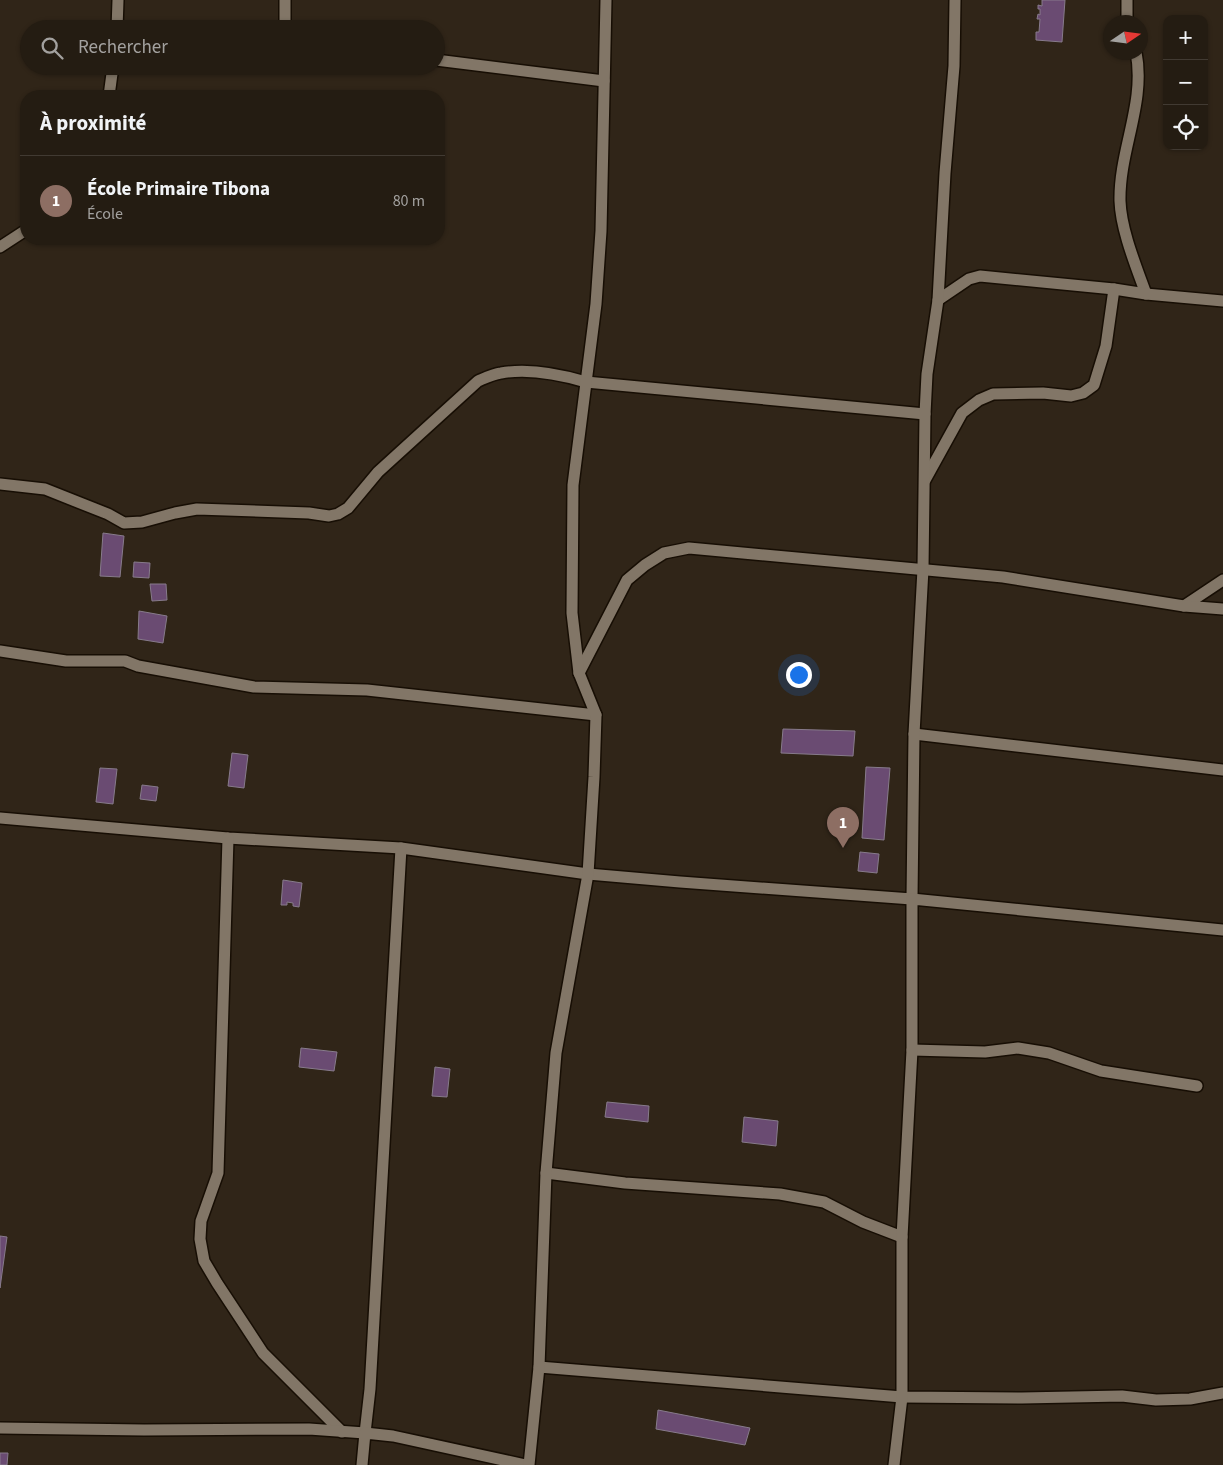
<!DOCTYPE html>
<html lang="fr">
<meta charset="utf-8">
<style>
:root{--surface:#241c12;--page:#2c251b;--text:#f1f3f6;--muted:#a3a19f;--line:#413a32;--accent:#f59b9b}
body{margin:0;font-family:"Source Sans 3",sans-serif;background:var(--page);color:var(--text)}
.controls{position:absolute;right:15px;top:15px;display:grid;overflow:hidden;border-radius:10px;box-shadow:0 1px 4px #0004}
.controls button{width:45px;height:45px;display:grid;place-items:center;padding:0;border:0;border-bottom:1px solid var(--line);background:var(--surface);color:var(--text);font:25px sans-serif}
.compass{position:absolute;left:1103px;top:15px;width:45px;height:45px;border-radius:50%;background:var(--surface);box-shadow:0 1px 4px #0004;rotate:77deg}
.you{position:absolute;left:798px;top:674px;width:18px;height:18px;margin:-12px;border:4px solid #fff;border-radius:50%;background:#1a73e8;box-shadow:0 0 0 8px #1a73e833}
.badge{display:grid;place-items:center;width:32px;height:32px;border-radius:50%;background:var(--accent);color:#fff;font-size:16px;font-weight:700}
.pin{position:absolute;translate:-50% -41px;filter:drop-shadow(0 1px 2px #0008)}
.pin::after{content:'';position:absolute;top:26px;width:18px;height:15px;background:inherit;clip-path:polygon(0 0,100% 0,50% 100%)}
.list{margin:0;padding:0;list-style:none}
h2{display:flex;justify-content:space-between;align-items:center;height:65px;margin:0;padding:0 20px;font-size:21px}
h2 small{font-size:16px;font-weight:400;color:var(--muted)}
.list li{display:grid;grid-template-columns:32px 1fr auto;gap:15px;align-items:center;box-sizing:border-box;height:90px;padding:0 20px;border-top:1px solid var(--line)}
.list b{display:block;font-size:19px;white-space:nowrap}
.list p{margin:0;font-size:16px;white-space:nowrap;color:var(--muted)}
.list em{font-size:16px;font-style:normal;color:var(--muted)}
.icon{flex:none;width:28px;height:28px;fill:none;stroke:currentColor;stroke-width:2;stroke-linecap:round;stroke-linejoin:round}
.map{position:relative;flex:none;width:1223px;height:1465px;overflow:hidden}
.search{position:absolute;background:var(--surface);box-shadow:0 1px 4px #0004;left:20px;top:20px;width:425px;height:55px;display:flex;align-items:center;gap:12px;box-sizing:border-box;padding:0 18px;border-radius:28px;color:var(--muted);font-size:19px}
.panel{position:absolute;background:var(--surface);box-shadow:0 1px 4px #0004;left:20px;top:90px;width:425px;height:155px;border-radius:20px}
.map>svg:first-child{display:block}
.building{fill:#6a4b72;stroke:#877b8b}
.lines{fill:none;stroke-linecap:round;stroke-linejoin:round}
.minor-casing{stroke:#170e04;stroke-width:14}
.minor{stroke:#827667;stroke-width:11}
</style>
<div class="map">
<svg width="1223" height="1465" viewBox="0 0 1223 1465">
<rect width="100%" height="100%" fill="#302518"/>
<g class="building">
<polygon points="1042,0 1065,0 1062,42 1036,40 1036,32 1039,32 1040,19 1037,19 1038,14 1040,15 1040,9 1038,9 1038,5 1042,6"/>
<polygon points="103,533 124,536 120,577 100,576"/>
<polygon points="134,562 150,563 149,578 133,577"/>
<polygon points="150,584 166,584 167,600 152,601"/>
<polygon points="139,611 167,616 163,643 138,639"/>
<polygon points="783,729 855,731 853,756 781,753"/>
<polygon points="232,753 248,755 244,788 228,786"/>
<polygon points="866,767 890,768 884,840 862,838"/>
<polygon points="100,768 117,769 113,804 96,802"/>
<polygon points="142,785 158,787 156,801 140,799"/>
<polygon points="860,852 879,854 877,873 858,871"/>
<polygon points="283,880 302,883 299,907 293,906 293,903 287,902 287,905 281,905"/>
<polygon points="301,1048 337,1052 334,1071 299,1067"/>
<polygon points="435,1067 450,1069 447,1097 432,1096"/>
<polygon points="607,1102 649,1106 648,1122 605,1117"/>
<polygon points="744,1117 778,1121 776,1146 742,1142"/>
<polygon points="0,1236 7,1237 0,1288"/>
<polygon points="658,1410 750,1428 745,1445 656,1429"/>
<polygon points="0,1453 8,1453 7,1465 0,1465"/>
</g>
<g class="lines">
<defs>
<g id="minor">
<polyline points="1127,0 1127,22"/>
<polyline points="117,29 118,0"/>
<polyline points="285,29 285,0"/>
<path d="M1136,52C1146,103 1119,150 1120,201C1121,230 1136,266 1146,294"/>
<polyline points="436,60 604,81"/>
<polyline points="109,96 113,66"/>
<polyline points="0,247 26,230"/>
<polyline points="938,300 969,279 980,276 1114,289 1146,294 1223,301"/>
<polyline points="925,480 962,413 979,400 993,394 1043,393 1071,396 1083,393 1094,385 1106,346 1114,289"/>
<path d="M0,484L45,489L108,514L124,523L142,522L175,513L197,509L309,513L329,516L338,514L348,508L378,472L478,381C485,378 493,374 501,373C529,368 559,374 586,382L925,414"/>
<polyline points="1184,606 1223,580"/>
<polyline points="0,651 66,661 125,661 138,666 254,687 367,690 596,715"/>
<polyline points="579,673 627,580 645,565 664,553 689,548 1003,577 1184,606 1223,609"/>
<polyline points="914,734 1223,770"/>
<polyline points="0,818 228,838 401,848 588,874 680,882 912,899 914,734 923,569 925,414 927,374 938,300 945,173 954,66 955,0"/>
<polyline points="228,838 218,1173 201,1221 200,1239 204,1261 217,1283 263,1353 342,1432"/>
<polyline points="912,1050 985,1052 1018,1048 1049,1053 1101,1071 1197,1086"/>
<polyline points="546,1173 625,1183 780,1194 824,1202 863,1222 902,1237"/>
<polyline points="539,1367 902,1397 1022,1398 1122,1396 1156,1400 1190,1399 1223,1393"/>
<polyline points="0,1428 144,1430 309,1429 365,1433 370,1389 401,848"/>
<polyline points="362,1465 365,1433 393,1436 526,1465"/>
<polyline points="529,1465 539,1367 546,1173 556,1053 588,874 594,777 596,715 579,673 572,613 573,485 596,304 601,231 606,0"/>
<polyline points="894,1465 902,1397 902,1237 912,1050 912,899 1223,930"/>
</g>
</defs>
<use href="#minor" class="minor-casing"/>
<use href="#minor" class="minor"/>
</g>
</svg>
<div class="controls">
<button>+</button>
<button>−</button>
<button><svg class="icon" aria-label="locate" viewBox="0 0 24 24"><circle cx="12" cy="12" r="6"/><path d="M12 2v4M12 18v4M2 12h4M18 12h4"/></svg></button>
</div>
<svg class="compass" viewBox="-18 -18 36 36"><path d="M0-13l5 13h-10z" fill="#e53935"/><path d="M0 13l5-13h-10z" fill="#a3a19f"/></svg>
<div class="you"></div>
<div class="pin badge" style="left:843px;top:848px;background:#8d6e63">1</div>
<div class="search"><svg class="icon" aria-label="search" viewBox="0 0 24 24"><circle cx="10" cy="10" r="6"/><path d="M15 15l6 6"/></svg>Rechercher</div>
<section class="panel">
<h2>À proximité<small></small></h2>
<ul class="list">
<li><span class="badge" style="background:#8d6e63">1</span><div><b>École Primaire Tibona</b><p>École</p></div><em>80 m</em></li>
</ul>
</section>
</div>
